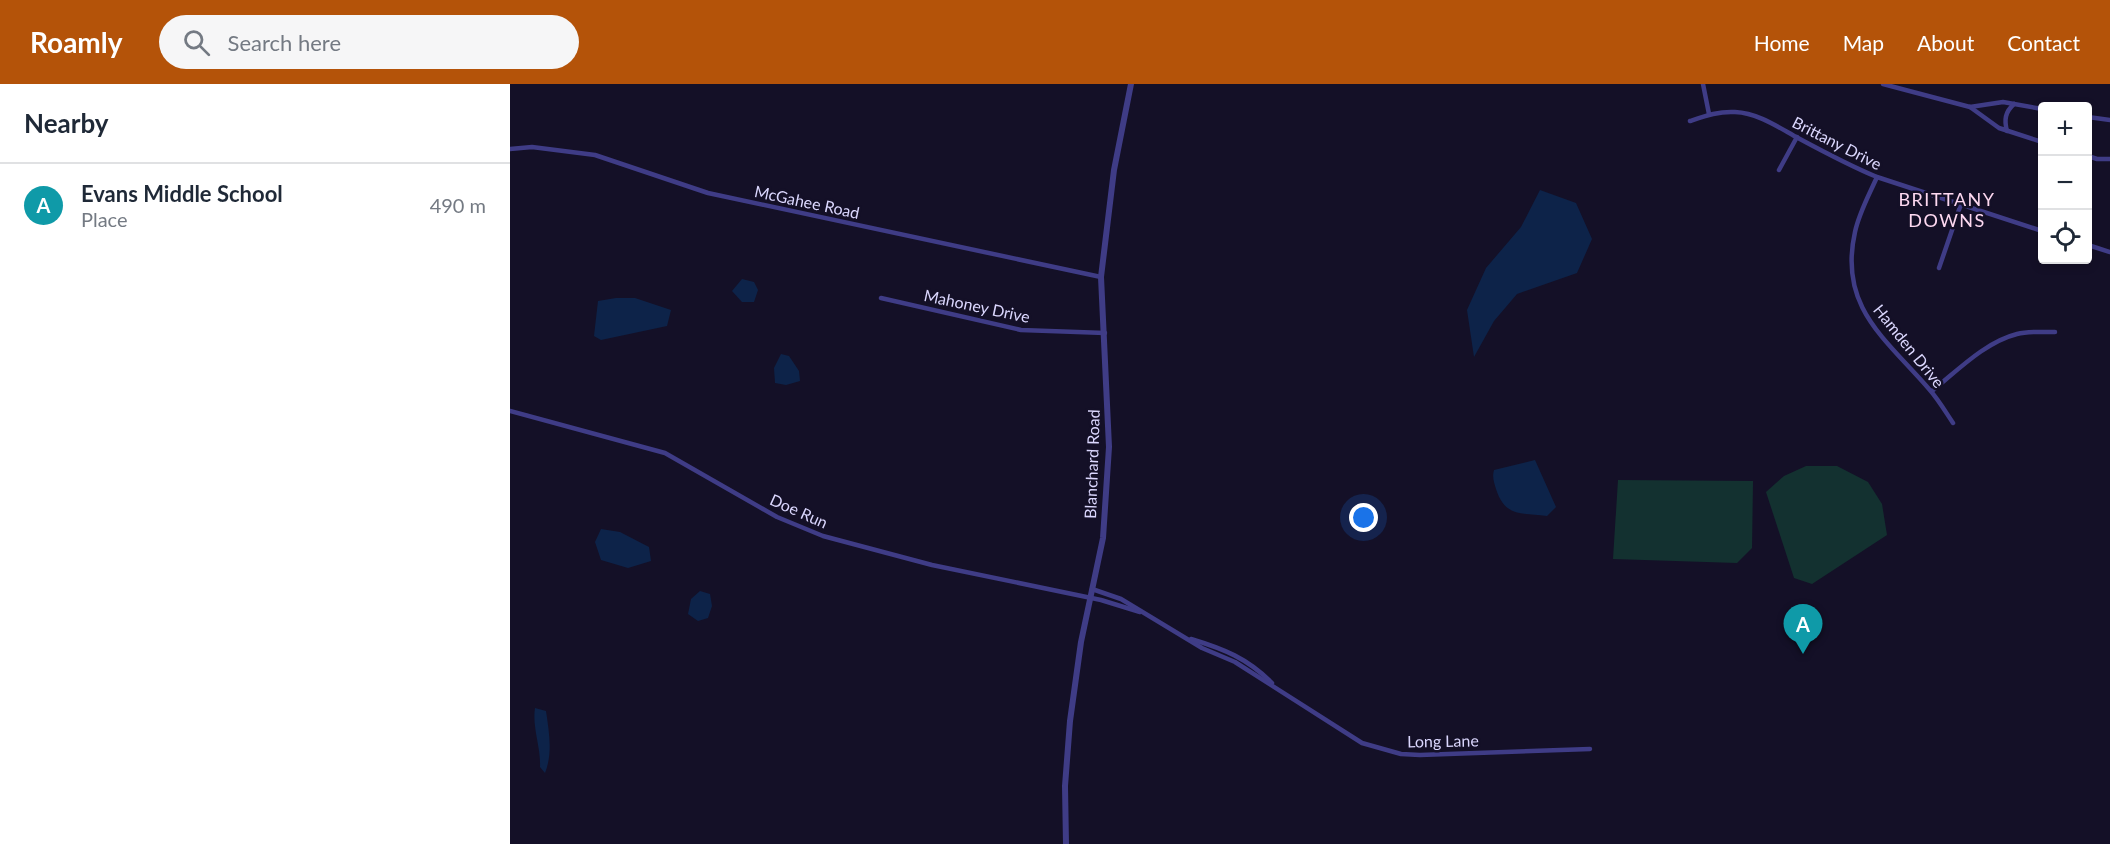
<!DOCTYPE html>
<meta charset="utf-8">
<style>
:root{--surface:#fff;--page:#f6f6f7;--text:#1f2937;--muted:#747a83;--line:#e0e1e3;--accent:#b45309}
body{margin:0;font-family:Lato,sans-serif;background:var(--page);color:var(--text)}
.controls{position:absolute;right:18px;top:18px;display:grid;overflow:hidden;border-radius:6px;box-shadow:0 3px 9px #0003}
.controls button{width:54px;height:54px;display:grid;place-items:center;padding:0;border:0;border-bottom:2px solid var(--line);background:var(--surface);color:var(--text);font:30px sans-serif}
.you{position:absolute;left:854px;top:434px;width:21px;height:21px;margin:-15px;border:4px solid #fff;border-radius:50%;background:#1a73e8;box-shadow:0 0 0 9px #1a73e833}
.badge{display:grid;place-items:center;width:39px;height:39px;border-radius:50%;background:var(--accent);color:#fff;font-size:20px;font-weight:700}
.pin{position:absolute;translate:-50% -50px;filter:drop-shadow(0 2px 3px #0008)}
.pin::after{content:'';position:absolute;top:32px;width:21px;height:18px;background:inherit;clip-path:polygon(0 0,100% 0,50% 100%)}
.list{margin:0;padding:0;list-style:none}
h2{display:flex;justify-content:space-between;align-items:center;height:78px;margin:0;padding:0 24px;font-size:26px}
h2 small{font-size:20px;font-weight:400;color:var(--muted)}
.list li{display:grid;grid-template-columns:39px 1fr auto;gap:18px;align-items:center;box-sizing:border-box;height:84px;padding:0 24px;border-top:2px solid var(--line)}
.list b{display:block;font-size:22px;white-space:nowrap}
.list p{margin:0;font-size:20px;white-space:nowrap;color:var(--muted)}
.list em{font-size:20px;font-style:normal;color:var(--muted)}
.icon{flex:none;width:33px;height:33px;fill:none;stroke:currentColor;stroke-width:2;stroke-linecap:round;stroke-linejoin:round}
.map{position:relative;flex:none;width:1600px;height:760px;overflow:hidden}
header{display:flex;align-items:center;gap:36px;box-sizing:border-box;height:84px;padding:0 30px;background:var(--accent);color:#fff}
header strong{font-size:28px}
nav{display:flex;gap:33px;margin-inline-start:auto;font-size:21px}
.search{width:420px;height:54px;background:var(--page);display:flex;align-items:center;gap:15px;box-sizing:border-box;padding:0 21px;border-radius:33px;color:var(--muted);font-size:22px}
main{display:flex}
aside{flex:1;background:var(--surface)}
.map>svg:first-child{display:block}
.green{fill:#133130}
.water{fill:#0d2349}
.lines{fill:none;stroke-linecap:round;stroke-linejoin:round}
.minor{stroke:#3f3c86;stroke-width:4.5}
.tertiary{stroke:#3f3c86;stroke-width:6}
.labels{text-anchor:middle;stroke-width:5;stroke-linejoin:round;paint-order:stroke}
.street-label{font-size:16px;fill:#dbd7fe;stroke:#141027}
.neighbourhood-label{font-size:18px;letter-spacing:1.5px;fill:#fed9f1;stroke:#141027}
</style>
<header>
<strong>Roamly</strong>
<div class="search"><svg class="icon" aria-label="search" viewBox="0 0 24 24"><circle cx="10" cy="10" r="6"/><path d="M15 15l6 6"/></svg>Search here</div>
<nav><a>Home</a><a>Map</a><a>About</a><a>Contact</a></nav>
</header>
<main>
<aside>
<h2>Nearby<small></small></h2>
<ul class="list">
<li><span class="badge" style="background:#0f9aa8">A</span><div><b>Evans Middle School</b><p>Place</p></div><em>490 m</em></li>
</ul>
</aside>
<div class="map">
<svg width="1600" height="760" viewBox="0 0 1600 760">
<rect width="100%" height="100%" fill="#141027"/>
<g class="green">
<polygon points="1296,382 1327,382 1358,398 1372,420 1377,451 1302,500 1284,494 1256,408 1274,392"/>
<polygon points="1108,396 1243,397 1242,464 1227,479 1103,475"/>
</g>
<g class="water">
<polygon points="1030,106 1066,119 1082,155 1067,189 1007,210 984,237 964,273 957,226 976,184 1011,143"/>
<polygon points="232,195 244,198 248,206 244,218 232,218 222,207"/>
<polygon points="106,214 125,214 161,226 157,242 91,256 84,252 88,217"/>
<polygon points="271,270 279,272 289,287 290,297 276,301 265,299 264,284"/>
<path d="M1025,376L1046,423L1037,432C1011,429 995,433 986,405C984,398 982,393 984,386Z"/>
<polygon points="91,445 110,448 139,463 141,477 118,484 91,476 85,458"/>
<polygon points="190,507 200,510 202,522 198,534 188,537 178,530 181,515"/>
<path d="M25,624L36,627C39,648 43,669 35,689L30,683C31,663 22,644 25,624Z"/>
</g>
<g class="lines">
<g class="minor">
<polyline points="1193,0 1199,30"/>
<polyline points="1373,0 1460,23 1493,18 1532,25"/>
<polyline points="1460,23 1489,44 1532,58"/>
<polyline points="1578,33 1600,36"/>
<path d="M1180,37C1195,32 1209,27 1225,28C1248,29 1268,43 1288,54C1314,68 1340,82 1367,93L1532,147"/>
<path d="M1497,47C1494,36 1495,28 1504,20"/>
<polyline points="0,65 22,63 85,71 198,109 591,193"/>
<polyline points="1578,72 1587,75 1600,75"/>
<polyline points="1269,86 1287,53"/>
<path d="M1367,93C1359,111 1349,129 1345,148C1328,223 1376,255 1419,305C1428,315 1435,327 1443,339"/>
<polyline points="1578,161 1600,168"/>
<polyline points="1429,184 1451,120"/>
<polyline points="371,214 511,246 595,249"/>
<path d="M1422,307C1447,287 1475,258 1507,250C1519,247 1532,248 1545,248"/>
<polyline points="0,327 155,369 267,433 313,452 422,481 591,516 630,528"/>
<polyline points="582,505 611,515 692,564 725,578 852,659 891,670 910,671 1080,665"/>
<path d="M681,555C714,565 737,574 762,599"/>
</g>
<polyline class="tertiary" points="556,760 555,702 560,637 571,558 593,454 599,363 591,193 604,86 621,0"/>
</g>
<g class="labels">
<g class="street-label">
<text transform="translate(1327 59) rotate(27)" y="6">Brittany Drive</text>
<text transform="translate(297 118) rotate(12)" y="6">McGahee Road</text>
<text transform="translate(467 222) rotate(12)" y="6">Mahoney Drive</text>
<text transform="translate(1399 262) rotate(51)" y="6">Hamden Drive</text>
<text transform="translate(582 380) rotate(-88)" y="6">Blanchard Road</text>
<text transform="translate(289 427) rotate(24)" y="6">Doe Run</text>
<text transform="translate(933 657) rotate(-1)" y="6">Long Lane</text>
</g>
<g class="neighbourhood-label">
<text x="1437" y="122">BRITTANY<tspan x="1437" dy="21">DOWNS</tspan></text>
</g>
</g>
</svg>
<div class="controls">
<button>+</button>
<button>−</button>
<button><svg class="icon" aria-label="locate" viewBox="0 0 24 24"><circle cx="12" cy="12" r="6"/><path d="M12 2v4M12 18v4M2 12h4M18 12h4"/></svg></button>
</div>
<div class="you"></div>
<div class="pin badge" style="left:1293px;top:570px;background:#0f9aa8">A</div>
</div>
</main>
